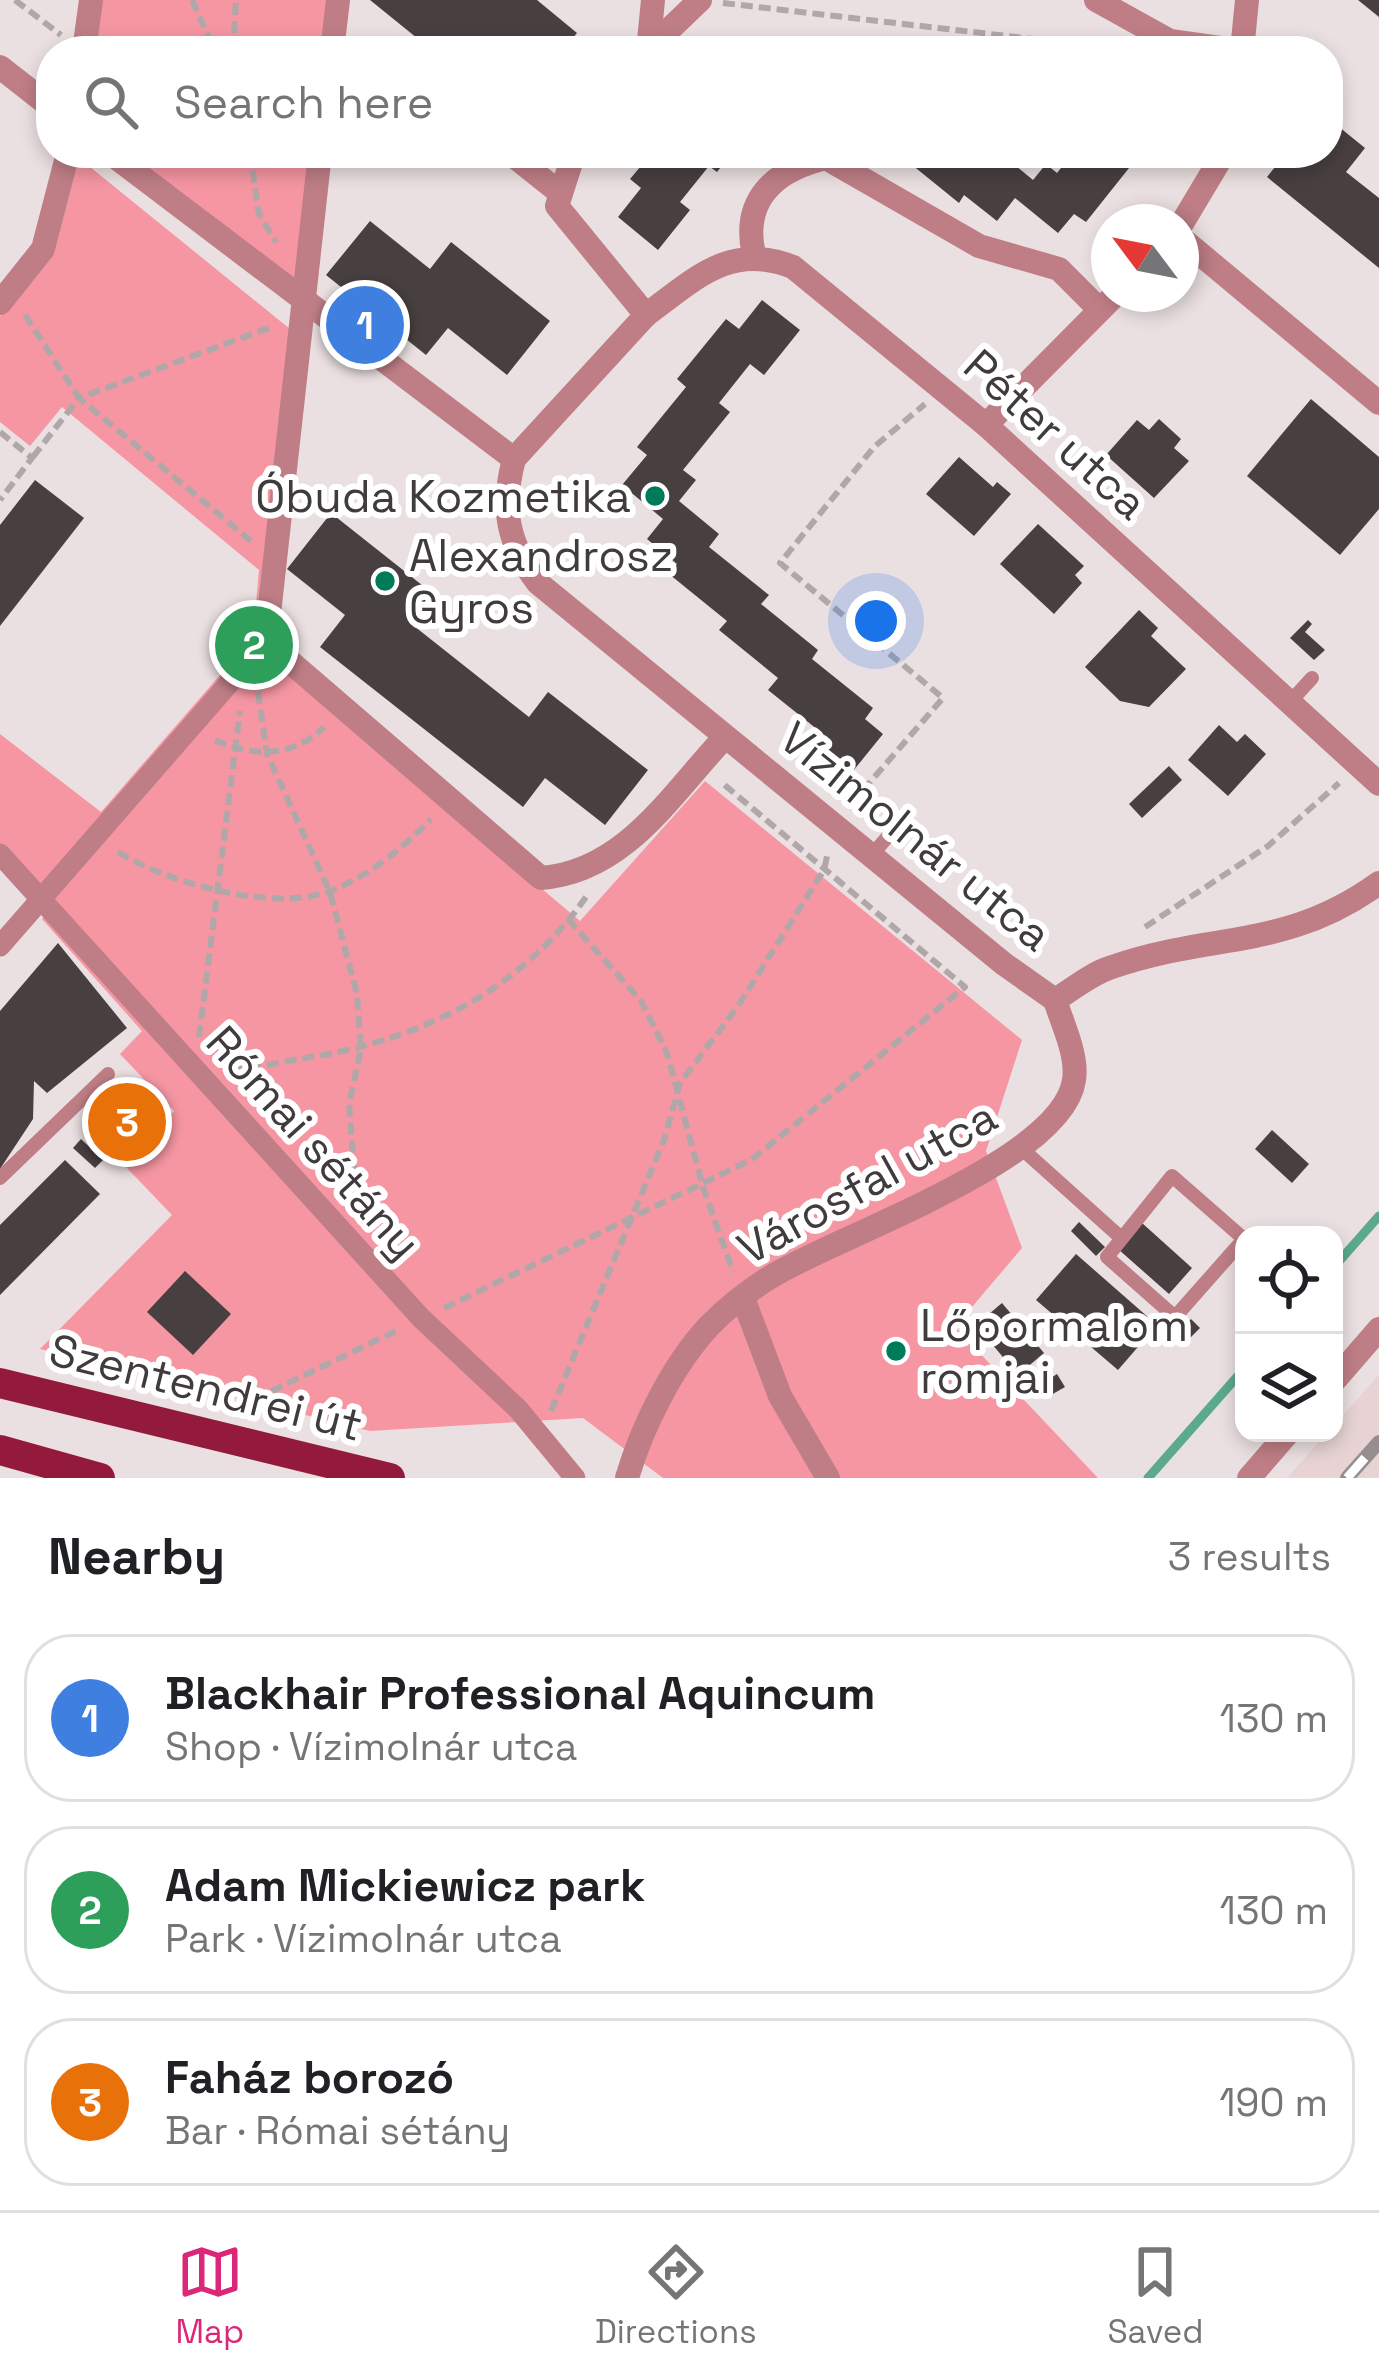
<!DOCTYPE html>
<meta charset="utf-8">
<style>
:root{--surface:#fff;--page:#f6f6f6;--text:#202124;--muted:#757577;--line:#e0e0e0;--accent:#db2777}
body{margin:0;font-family:"Space Grotesk",sans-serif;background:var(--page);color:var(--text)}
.controls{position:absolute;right:36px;bottom:36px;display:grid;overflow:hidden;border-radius:24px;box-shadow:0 6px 18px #0003}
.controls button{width:108px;height:108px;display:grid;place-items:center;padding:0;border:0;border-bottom:3px solid var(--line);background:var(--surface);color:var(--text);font:60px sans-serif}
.compass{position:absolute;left:1091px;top:204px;width:108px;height:108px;border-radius:50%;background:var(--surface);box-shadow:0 6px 18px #0003;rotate:302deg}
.you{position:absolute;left:876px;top:621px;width:42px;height:42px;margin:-30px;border:9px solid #fff;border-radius:50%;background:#1a73e8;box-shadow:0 0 0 18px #1a73e833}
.badge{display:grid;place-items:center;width:78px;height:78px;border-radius:50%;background:var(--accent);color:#fff;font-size:39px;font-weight:700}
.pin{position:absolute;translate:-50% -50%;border:6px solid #fff;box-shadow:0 3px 12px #0006}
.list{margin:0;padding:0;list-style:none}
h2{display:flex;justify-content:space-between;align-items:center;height:156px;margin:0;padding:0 48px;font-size:51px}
h2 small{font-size:39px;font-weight:400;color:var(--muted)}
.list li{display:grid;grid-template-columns:78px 1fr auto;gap:36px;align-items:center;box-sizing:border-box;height:168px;margin:0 24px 24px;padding:0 24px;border:3px solid var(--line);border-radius:48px}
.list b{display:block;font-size:45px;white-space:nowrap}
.list p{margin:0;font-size:39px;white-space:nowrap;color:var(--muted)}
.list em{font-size:39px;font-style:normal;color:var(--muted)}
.icon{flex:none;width:66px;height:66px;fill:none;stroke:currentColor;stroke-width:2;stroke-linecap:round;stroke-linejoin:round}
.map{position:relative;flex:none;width:1379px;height:1478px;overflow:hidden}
.search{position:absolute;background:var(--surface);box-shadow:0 6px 18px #0003;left:36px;right:36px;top:36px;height:132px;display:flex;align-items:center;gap:30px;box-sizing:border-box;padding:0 42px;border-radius:48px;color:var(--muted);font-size:45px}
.sheet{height:732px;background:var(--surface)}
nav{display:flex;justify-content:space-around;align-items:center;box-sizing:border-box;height:168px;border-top:3px solid var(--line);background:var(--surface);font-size:33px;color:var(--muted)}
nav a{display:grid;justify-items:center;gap:6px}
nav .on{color:var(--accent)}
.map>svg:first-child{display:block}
.built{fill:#e7d3d4}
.green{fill:#f696a3}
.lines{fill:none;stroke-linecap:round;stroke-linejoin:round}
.stream{stroke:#5baa8c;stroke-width:9}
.building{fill:#483f40}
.path{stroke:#b0a7a8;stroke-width:6;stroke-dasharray:12 6;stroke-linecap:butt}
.service{stroke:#bf7e86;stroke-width:14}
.pedestrian{stroke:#bf7e86;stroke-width:21}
.minor{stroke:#bf7e86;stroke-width:24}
.tertiary{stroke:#bf7e86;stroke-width:24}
.primary{stroke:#931a3c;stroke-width:30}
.rail-casing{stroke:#958d8e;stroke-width:14}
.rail{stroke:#fff;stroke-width:9;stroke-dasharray:27;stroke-linecap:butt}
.poi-dot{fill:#007b5a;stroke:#fff;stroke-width:4.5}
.labels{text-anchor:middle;stroke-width:12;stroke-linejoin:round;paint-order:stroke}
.street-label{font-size:45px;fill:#403b3c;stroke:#fff}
.poi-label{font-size:45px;fill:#403b3c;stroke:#fff;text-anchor:start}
</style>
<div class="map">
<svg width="1379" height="1478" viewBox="0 0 1379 1478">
<rect width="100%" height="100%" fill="#ebe0e1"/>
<polygon class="built" points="1379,1375 1379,1478 1287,1478 1327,1433 1334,1433 1334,1425"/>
<g class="green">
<polygon points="90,0 337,0 331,51 84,51"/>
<polygon points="110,153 319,153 302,300"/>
<polygon points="79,158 290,329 262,653 580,921 705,781 1022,1040 986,1151 1022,1248 955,1327 1098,1478 663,1478 583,1418 370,1431 40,1349 172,1215 125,1166 174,1111 120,1054 142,1031 42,919 53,906 0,849 0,734 101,812 253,637 259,570 62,407 30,446 0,422 0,316 54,254"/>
</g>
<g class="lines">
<g class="stream">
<polyline points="1334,1267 1379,1216"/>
<polyline points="1148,1478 1244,1369"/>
</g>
</g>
<g class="building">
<polygon points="370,0 537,0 577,33 562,51 490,51 475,39 465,51 433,51"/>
<polygon points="1358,0 1379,0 1379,17"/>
<polygon points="1328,118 1365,148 1346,172 1379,198 1379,268 1267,177 1286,153 1328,153"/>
<polygon points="652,153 732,153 717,172 709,166 680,202 690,210 658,250 618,217 641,188 630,179"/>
<polygon points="881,153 1000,153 1033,180 1046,164 1057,173 1073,153 1141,153 1086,222 1074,214 1058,233 1015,198 997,221 964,195 959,203 901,156 895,164"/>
<polygon points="370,221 430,269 451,242 550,321 507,375 448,328 426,355 326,275"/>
<polygon points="762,300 800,330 764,375 750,364 719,403 730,412 683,470 696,480 679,501 719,534 709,547 769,595 761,604 818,650 812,659 873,708 865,719 883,734 849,776 817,751 828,738 768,690 778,678 719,630 727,621 669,574 677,564 647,539 663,519 622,485 647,455 637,447 686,387 677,379 726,319 739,329"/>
<polygon points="1311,399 1379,457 1379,509 1340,555 1247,476"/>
<polygon points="1159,419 1181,439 1174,448 1189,461 1154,498 1106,455 1137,420 1149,430"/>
<polygon points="959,457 993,487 997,482 1011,494 974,536 926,494"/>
<polygon points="35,480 84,518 0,626 0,525"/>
<polygon points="331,513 432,593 409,622 529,717 548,692 648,770 605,825 545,778 523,807 320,647 345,615 287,569"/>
<polygon points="1038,524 1084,566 1075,575 1082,583 1054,614 1000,564"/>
<polygon points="1139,610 1158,628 1151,636 1186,669 1149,707 1120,701 1085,667"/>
<polygon points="1308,620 1312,624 1305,632 1325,650 1314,660 1290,638"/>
<polygon points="1219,725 1237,742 1245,734 1266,754 1228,796 1188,760"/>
<polygon points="1169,766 1182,780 1142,818 1129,804"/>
<polygon points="58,943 127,1028 47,1093 34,1081 33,1119 0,1169 0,1011"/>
<polygon points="126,1091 159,1118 128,1154 96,1127"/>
<polygon points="1272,1130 1309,1164 1292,1183 1255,1149"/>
<polygon points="81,1139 103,1160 95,1168 73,1148"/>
<polygon points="65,1160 100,1194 0,1295 0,1225"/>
<polygon points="1079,1222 1105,1247 1096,1256 1071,1231"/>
<polygon points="1142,1223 1192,1268 1169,1294 1118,1249"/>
<polygon points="1076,1254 1157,1325 1118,1370 1036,1300"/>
<polygon points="185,1271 231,1314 193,1355 147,1312"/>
<polygon points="1002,1303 1044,1353 1018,1375 976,1325"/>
<polygon points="1191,1319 1200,1328 1182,1346 1173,1337"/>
<polygon points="73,1345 87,1348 85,1357 71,1355"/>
<polygon points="1057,1374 1065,1387 1051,1395 1043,1383"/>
</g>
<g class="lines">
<g class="path">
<polyline points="15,0 61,35"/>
<polyline points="192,0 215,51"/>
<polyline points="723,3 1119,49 1124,43"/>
<polyline points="233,51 236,0"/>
<polyline points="250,153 259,214 276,242"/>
<polyline points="25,315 79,398 32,458"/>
<polyline points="0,432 32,458 0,500"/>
<polyline points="251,541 79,398 274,326"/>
<polyline points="258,692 267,754 330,892 357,994 361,1049 349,1104 357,1210"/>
<path d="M215,740C253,758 294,757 324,727"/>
<polyline points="851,804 943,698 780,563 874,447 925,404"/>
<path d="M118,852C168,883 276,914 333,890C370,875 404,847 431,819"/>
<polyline points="568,919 641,1001 667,1053 703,1187 733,1272"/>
<polyline points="1145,927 1268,846 1339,783"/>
<polyline points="199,1037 240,711"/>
<path d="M231,1068C255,1069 281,1062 305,1058C418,1041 522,991 588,894"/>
<polyline points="444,1308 751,1160 965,987 721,782"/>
<polyline points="243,1411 247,1403 400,1329"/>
<polyline points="551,1411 664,1140 680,1083 738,1006 824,870 828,852"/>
</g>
<g class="service">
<polyline points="1290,702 1312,678"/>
<polyline points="871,856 909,812"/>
<polyline points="1021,1148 1119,1236"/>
<polyline points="0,1178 108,1074"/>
<polyline points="1244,1239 1172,1176 1107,1257 1175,1317 1244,1239"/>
</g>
<g class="pedestrian">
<polyline points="0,854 421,1318 518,1409 575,1478"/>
<polyline points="0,946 266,641"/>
</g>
<g class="minor">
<polyline points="1096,0 1170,41 1242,51 1247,0"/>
<polyline points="651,47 700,0"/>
<polyline points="84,51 91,0"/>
<polyline points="332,51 338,0"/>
<polyline points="648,51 653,0"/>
<polyline points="0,67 51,107"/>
<polyline points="110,153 514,459"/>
<path d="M320,153L266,641L541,878C625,872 671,794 725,737"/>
<polyline points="510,153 560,193"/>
<path d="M574,153L557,206L646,315L514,459C501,508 507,543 538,583L1004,964L1055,1000"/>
<polyline points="1181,225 1224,153"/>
<polyline points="1181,238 1379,403"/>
<path d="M754,255C741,199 775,170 826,158L979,246L1059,269L1100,310"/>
<polyline points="0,303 43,249 68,153"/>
<path d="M646,315C695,279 730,242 793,267L986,425L1379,784"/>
<polyline points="986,425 1116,294"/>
<path d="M1055,1000C1073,989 1092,973 1112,967C1212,932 1285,951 1379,883"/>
<polyline points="743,1298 780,1396 828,1478"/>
<path d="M627,1478C642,1427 672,1366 709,1326C727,1308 752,1288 774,1275C840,1235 1063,1160 1074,1080C1078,1055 1062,1023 1055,1000"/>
</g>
<g class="tertiary">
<polyline points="1334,1381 1379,1329"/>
<polyline points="1249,1478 1288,1433"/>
</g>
<g class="primary">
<polyline points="0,1383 390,1478"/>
<polyline points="0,1450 100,1478"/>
</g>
<defs>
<polyline id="rail" points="1347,1478 1379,1442"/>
</defs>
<use href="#rail" class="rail-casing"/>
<use href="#rail" class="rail"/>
</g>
<g class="poi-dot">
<circle cx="655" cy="496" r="12"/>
<circle cx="385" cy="581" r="12"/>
<circle cx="896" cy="1351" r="12"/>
</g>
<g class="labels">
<g class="street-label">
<text transform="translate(1056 434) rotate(42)" y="16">Péter utca</text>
<text transform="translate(916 836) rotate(39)" y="16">Vízimolnár utca</text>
<text transform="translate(314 1142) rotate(48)" y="16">Római sétány</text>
<text transform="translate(867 1182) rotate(-29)" y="16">Városfal utca</text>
<text transform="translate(206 1387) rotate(14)" y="16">Szentendrei út</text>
</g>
<g class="poi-label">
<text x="631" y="512" text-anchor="end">Óbuda Kozmetika</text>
<text x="409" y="571">Alexandrosz<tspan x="409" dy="52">Gyros</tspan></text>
<text x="920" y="1341">Lőpormalom<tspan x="920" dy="52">romjai</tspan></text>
</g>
</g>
</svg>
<div class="controls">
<button><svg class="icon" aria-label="locate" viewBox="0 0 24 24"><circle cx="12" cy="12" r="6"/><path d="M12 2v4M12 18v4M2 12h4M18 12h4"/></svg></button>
<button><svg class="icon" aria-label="layers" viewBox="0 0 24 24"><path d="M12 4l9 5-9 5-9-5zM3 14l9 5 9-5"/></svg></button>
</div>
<svg class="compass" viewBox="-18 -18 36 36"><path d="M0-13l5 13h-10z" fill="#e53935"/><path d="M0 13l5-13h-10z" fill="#757577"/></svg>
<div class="you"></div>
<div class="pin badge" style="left:365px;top:325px;background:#3f7fe0">1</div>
<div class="pin badge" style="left:254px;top:645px;background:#2e9e5b">2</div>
<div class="pin badge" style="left:127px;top:1122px;background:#e8710a">3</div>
<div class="search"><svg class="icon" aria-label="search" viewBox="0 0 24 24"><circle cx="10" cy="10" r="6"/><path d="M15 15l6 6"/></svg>Search here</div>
</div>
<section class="sheet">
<h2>Nearby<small>3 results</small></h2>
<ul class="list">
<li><span class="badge" style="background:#3f7fe0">1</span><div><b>Blackhair Professional Aquincum</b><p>Shop · Vízimolnár utca</p></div><em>130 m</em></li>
<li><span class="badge" style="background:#2e9e5b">2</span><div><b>Adam Mickiewicz park</b><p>Park · Vízimolnár utca</p></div><em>130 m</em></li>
<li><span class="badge" style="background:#e8710a">3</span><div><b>Faház borozó</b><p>Bar · Római sétány</p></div><em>190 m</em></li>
</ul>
</section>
<nav>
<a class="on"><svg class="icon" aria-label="map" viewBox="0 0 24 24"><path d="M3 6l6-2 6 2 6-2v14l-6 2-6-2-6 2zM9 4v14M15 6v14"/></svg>Map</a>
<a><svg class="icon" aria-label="directions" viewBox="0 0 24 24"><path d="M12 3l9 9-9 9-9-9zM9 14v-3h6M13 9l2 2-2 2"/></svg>Directions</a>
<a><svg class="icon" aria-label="saved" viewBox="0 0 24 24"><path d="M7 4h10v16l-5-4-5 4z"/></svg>Saved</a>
</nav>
